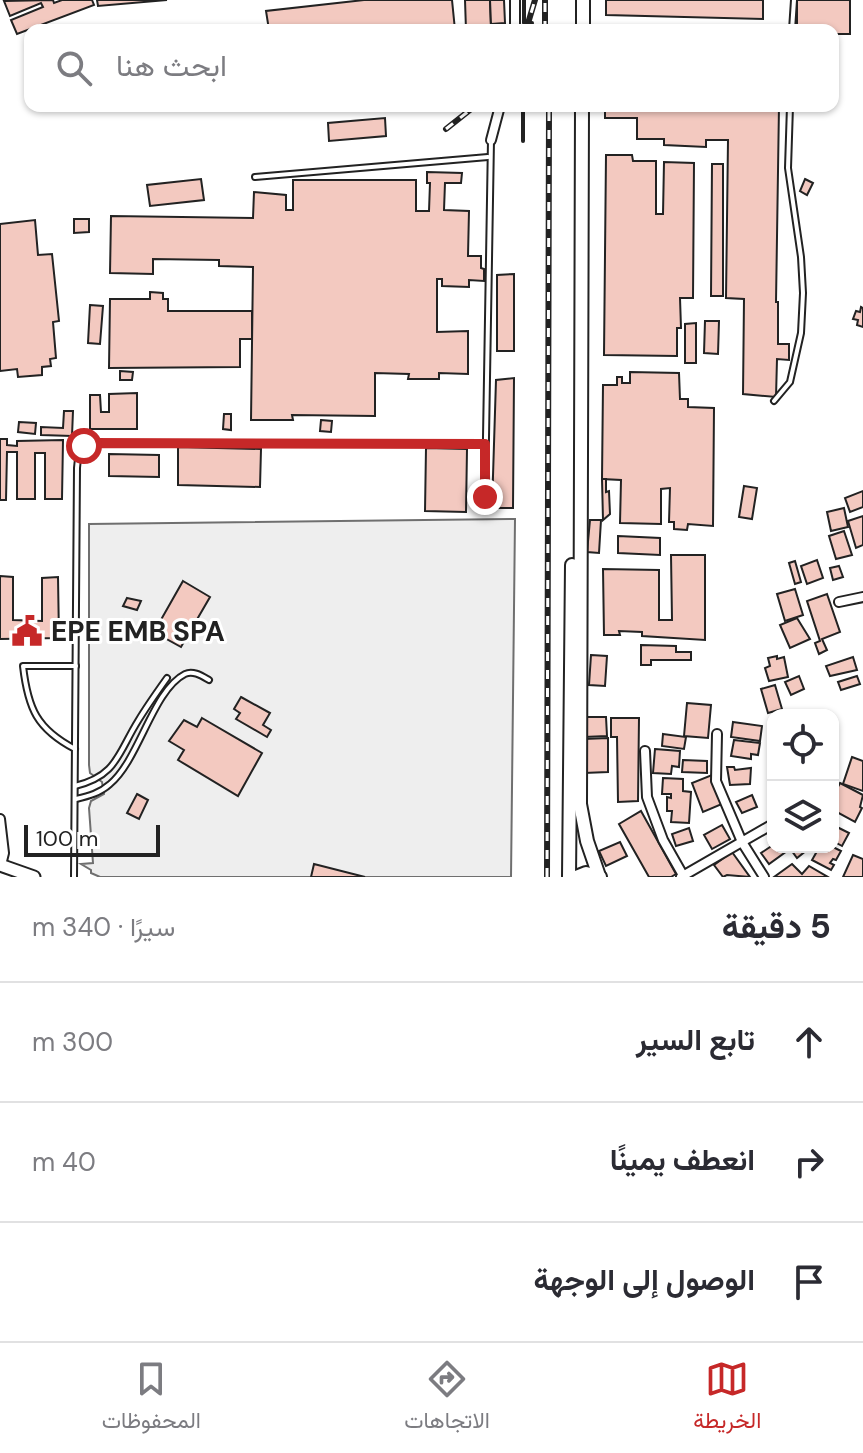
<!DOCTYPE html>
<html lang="ar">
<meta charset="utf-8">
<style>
:root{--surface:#fff;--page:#f7f7f7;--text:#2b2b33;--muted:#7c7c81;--line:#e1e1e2;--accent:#c62828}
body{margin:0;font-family:"DM Sans",Vazirmatn,sans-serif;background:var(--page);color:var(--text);direction:rtl}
.controls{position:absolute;right:24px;bottom:24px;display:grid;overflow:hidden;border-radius:16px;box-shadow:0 2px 6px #0004}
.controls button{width:72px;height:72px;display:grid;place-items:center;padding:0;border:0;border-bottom:2px solid var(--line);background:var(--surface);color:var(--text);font:40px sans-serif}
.scale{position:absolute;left:24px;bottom:20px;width:136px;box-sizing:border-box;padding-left:8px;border:4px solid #222;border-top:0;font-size:22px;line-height:28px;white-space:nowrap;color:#222;-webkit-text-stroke:6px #fff;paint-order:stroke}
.stop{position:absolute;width:24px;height:24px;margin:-18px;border:6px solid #c62828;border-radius:50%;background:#fff}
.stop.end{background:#c62828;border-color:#fff;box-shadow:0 2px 8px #0008}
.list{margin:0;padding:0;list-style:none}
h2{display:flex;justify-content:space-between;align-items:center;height:104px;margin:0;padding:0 32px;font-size:34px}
h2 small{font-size:26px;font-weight:400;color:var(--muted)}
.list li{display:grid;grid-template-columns:52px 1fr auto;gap:24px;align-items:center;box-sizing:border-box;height:120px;padding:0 32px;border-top:2px solid var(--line)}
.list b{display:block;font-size:30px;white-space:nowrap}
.list em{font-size:26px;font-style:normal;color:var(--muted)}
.icon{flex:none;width:44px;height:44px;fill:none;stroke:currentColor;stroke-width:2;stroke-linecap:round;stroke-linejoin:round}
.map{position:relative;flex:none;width:863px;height:877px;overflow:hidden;direction:ltr}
.search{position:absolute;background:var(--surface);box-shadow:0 2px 6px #0004;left:24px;right:24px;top:24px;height:88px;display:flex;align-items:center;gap:20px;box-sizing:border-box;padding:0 28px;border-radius:16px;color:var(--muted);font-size:30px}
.sheet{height:464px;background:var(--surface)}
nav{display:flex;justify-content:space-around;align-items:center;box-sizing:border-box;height:112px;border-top:2px solid var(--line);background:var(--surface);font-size:22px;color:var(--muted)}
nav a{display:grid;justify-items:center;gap:4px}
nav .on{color:var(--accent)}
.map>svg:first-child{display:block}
.green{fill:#eee;stroke:#6f6f6f;stroke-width:2}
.building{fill:#f3c9c0;stroke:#222;stroke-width:2}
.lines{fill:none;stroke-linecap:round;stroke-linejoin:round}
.lane-casing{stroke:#222;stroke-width:8}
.street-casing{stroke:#222;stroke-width:12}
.secondary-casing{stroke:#222;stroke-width:15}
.primary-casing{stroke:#222;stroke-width:16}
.lane{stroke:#fff;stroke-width:4}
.street{stroke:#fff;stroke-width:8}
.secondary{stroke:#fff;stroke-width:11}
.primary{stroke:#fff;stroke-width:12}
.rail-casing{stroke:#222;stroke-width:6}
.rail{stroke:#fff;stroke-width:3;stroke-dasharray:9;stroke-linecap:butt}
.wall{stroke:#222;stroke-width:4}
.route{stroke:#c62828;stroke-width:10}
.labels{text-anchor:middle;stroke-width:6;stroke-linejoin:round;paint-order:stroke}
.poi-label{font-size:28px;font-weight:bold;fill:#222;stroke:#fff;text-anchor:start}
</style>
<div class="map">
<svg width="863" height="877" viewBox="0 0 863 877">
<rect width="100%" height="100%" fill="#fff"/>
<polygon class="green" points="515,519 511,877 100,877 91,873 91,870 81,864 93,863 89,808 91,801 104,794 102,782 90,773 89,765 89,524"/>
<g class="building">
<polygon points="53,0 54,3 62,0 92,0 94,5 17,34 11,20 43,7 41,3 10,16 4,1"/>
<polygon points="97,0 167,0 98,6"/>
<polygon points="364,0 452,0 455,30 269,30 266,11"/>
<polygon points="465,0 490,0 491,30 466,30"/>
<polygon points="490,0 504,0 505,23 491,24"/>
<polygon points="606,0 763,0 763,19 606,15"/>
<polygon points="797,0 850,0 850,34 833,34 833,30 797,30"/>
<polygon points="605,106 779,106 776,302 778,302 778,344 789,344 789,360 777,359 776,397 743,394 744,299 726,298 728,140 706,140 706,147 664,145 664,139 637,139 637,118 605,118"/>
<polygon points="385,118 386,136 329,141 328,123"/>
<polygon points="606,155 632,155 633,161 656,161 656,214 663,214 664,162 694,163 693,298 680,298 681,328 677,328 677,356 604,355"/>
<polygon points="712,164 723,164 723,296 711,296"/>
<polygon points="427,172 462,173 461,183 445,183 444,210 469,211 468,256 481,256 481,268 484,269 484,281 469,280 469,287 442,286 442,279 437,279 437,332 468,331 468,374 439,373 439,379 408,379 409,374 375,373 375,416 292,415 293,420 251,420 253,267 219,266 219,260 153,259 153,274 110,273 111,216 253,218 254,192 286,195 286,210 293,210 293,180 416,180 416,211 429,211 430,183 427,183"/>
<polygon points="201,179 204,200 150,206 147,185"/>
<polygon points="805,179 813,183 807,195 800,191"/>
<polygon points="74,219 89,219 89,232 74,233"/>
<polygon points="35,220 38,255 52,254 59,321 53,322 56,358 50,359 51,366 42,367 42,375 18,377 17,369 0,371 0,224"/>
<polygon points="514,274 514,351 497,351 497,275"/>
<polygon points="150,292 163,293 163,299 168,299 168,311 252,311 252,339 240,339 240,367 109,368 110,299 150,299"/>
<polygon points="90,305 103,306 100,344 88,343"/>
<polygon points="861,307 863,308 863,327 857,325 858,320 853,319 856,311 860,312"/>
<polygon points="705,321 719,321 718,354 704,353"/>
<polygon points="696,323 696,363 685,363 685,324"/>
<polygon points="120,371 133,372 132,380 120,380"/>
<polygon points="630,372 679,373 680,399 688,399 688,407 714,408 713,526 688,524 687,530 674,529 674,522 669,522 670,488 661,489 661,524 620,523 621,480 602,479 603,385 617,385 617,377 622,377 622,383 630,383"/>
<polygon points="514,378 513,508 492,508 496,380"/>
<polygon points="137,393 137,429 90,429 90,395 100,395 101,412 109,412 109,394"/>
<polygon points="64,411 73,411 72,436 41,435 41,427 63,428"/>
<polygon points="224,414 231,414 231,430 223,429"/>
<polygon points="321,420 332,421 331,432 320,431"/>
<polygon points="19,422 36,423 35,434 18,432"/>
<polygon points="0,439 7,439 7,445 17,446 17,441 63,440 62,499 45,499 45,453 35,453 35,499 17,499 17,452 7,452 6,500 0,500"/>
<polygon points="178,447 261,449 260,487 178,485"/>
<polygon points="426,448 467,449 466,512 425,511"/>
<polygon points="109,454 159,455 159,477 109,476"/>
<polygon points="602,479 606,479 606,492 609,491 610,514 603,520"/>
<polygon points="744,486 757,488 752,519 739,517"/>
<polygon points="863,491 863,507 850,512 845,498"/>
<polygon points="844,508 848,527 831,531 827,512"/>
<polygon points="863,516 863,545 856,548 848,521"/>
<polygon points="590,520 601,520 599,553 587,552"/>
<polygon points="844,531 852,555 836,559 829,536"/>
<polygon points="618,536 660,538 660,555 618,553"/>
<polygon points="671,555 705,555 705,640 642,636 642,632 619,631 620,635 604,635 603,569 659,570 659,620 672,620"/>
<polygon points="817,560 823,578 807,584 801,566"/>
<polygon points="795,561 801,582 795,584 789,563"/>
<polygon points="839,566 843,577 833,580 830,568"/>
<polygon points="0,576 13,577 13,620 42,621 42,578 58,577 59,638 0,639"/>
<polygon points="183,581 210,597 181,647 154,632"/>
<polygon points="795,589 803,615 785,621 777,594"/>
<polygon points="827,594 840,632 822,639 827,650 819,654 815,643 820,641 807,601"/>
<polygon points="127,598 141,601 137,610 123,606"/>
<polygon points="797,618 810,639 790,648 780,625"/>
<polygon points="641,645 676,646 676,652 691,652 691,660 651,660 651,665 641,665"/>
<polygon points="591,655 607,656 605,686 589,685"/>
<polygon points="777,656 777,659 784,657 788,677 769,681 765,668 770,666 768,658"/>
<polygon points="853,657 857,670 830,676 826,666"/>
<polygon points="799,676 804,689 791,695 785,682"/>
<polygon points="857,676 860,684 841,690 838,682"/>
<polygon points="775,685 782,709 768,713 761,689"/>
<polygon points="241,697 270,713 263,725 271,730 267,737 236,719 240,713 234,709"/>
<polygon points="687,703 711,705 708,738 684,736"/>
<polygon points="583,717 606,717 607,736 584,737"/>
<polygon points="202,718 262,753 238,796 178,760 184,750 169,741 184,720 197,727"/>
<polygon points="611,718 639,718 638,801 618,802 617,737 611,737"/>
<polygon points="733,722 762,726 760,741 731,737"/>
<polygon points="663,734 686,737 684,749 662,746"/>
<polygon points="608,738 608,772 584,773 584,739"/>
<polygon points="734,740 760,743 758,755 751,754 751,759 731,756"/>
<polygon points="655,749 680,751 679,767 672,766 671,774 653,773"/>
<polygon points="852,757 863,761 863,791 843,784"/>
<polygon points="683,760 707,761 707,773 682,772"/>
<polygon points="727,767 734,767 735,770 751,768 750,784 730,785"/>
<polygon points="712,775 722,804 703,812 692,783"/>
<polygon points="663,778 683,779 683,791 691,792 689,823 671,822 672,811 667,811 667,797 671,798 671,794 662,794"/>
<polygon points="840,783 863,795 860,807 862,808 855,822 833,810 836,797 833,796"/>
<polygon points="137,794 148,800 139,819 127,813"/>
<polygon points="752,795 757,807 742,813 736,802"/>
<polygon points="641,811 676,874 671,877 649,877 619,824"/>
<polygon points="722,825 730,839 712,849 704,835"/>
<polygon points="833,825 849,833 842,846 833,841"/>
<polygon points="689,828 693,841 676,846 672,834"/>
<polygon points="620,842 627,856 606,866 599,851"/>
<polygon points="773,845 784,847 787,851 769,864 761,853"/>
<polygon points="789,847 805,847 807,850 797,858"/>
<polygon points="813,847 833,847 841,851 836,860 833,859 830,863 834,865 831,870 812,860 816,853 811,850"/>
<polygon points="732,852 750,877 727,875 723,877 714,865"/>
<polygon points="853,855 863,859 863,877 843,877"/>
<polygon points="314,864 365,877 311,877"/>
<polygon points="792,864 802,874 809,866 828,877 774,877"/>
</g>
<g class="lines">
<defs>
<g id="lane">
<polyline points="792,30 794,0"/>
<polyline points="255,177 488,157"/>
<polyline points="774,401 790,382 801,333 803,293 801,257 788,168 790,106"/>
<polyline points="485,497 491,140"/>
<path d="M75,749C37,729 28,709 23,666H76"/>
<path d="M75,786C117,776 118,753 138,721C147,706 157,692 167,678"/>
<path d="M76,799C89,796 100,793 110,784C139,760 153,690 185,674C193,670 202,676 209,680"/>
<path d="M74,877L77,468C78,456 79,448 91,443L485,444"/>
</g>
<g id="street">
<polyline points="515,0 515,30"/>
<polyline points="491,140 500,106"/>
<polyline points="839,602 863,597"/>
<polyline points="717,734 716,781 742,842 764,877"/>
<polyline points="645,751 647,797 663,840 684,877"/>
<polyline points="0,819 4,853 1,865"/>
<polyline points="681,877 773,824"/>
</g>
<polyline id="secondary" points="0,865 34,877"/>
<g id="primary">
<polyline points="583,30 583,0"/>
<polyline points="582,106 580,804 587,841 599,876"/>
<polyline points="569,877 572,565"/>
<polyline points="576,877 586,873 600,877"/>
</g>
</defs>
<use href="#lane" class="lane-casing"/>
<use href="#street" class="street-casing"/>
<use href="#secondary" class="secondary-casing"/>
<use href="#primary" class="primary-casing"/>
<use href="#lane" class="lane"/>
<use href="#street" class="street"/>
<use href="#secondary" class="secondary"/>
<use href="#primary" class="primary"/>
<defs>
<g id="rail">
<polyline points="526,30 535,0"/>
<polyline points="545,30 545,0"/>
<polyline points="446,129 475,106"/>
<polyline points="547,877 549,106"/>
</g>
</defs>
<use href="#rail" class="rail-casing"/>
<use href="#rail" class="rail"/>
<g class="wall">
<polyline points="524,0 524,23 532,23 529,30"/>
<polyline points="523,106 523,141"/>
</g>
</g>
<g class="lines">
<polyline class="route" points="84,446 91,443 485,444 485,497"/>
</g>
<defs>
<symbol id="civic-bare" viewBox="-9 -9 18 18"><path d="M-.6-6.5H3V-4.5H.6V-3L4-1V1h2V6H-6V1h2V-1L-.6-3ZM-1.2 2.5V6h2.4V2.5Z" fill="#c62828" stroke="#fff" stroke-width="2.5" paint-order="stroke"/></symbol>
</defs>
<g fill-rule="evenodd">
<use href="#civic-bare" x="5" y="609" width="44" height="44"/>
</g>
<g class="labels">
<g class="poi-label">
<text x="51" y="641">EPE EMB SPA</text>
</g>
</g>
</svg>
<div class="controls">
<button><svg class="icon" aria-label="locate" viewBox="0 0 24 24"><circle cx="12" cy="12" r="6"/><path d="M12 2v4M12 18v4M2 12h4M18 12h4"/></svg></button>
<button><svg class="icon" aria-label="layers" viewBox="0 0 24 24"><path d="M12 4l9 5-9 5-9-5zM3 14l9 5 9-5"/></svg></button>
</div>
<div class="scale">100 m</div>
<div class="stop" style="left:84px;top:446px"></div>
<div class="stop end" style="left:485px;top:497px"></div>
<div class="search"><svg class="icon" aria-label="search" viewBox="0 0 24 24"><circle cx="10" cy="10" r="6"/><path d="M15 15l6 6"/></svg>ابحث هنا</div>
</div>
<section class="sheet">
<h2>5 دقيقة<small>سيرًا · 340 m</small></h2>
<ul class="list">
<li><svg class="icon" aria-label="ahead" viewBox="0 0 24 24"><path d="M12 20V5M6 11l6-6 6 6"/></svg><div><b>تابع السير</b></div><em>300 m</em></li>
<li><svg class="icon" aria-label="right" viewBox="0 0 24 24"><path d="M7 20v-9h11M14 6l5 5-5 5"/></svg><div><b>انعطف يمينًا</b></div><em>40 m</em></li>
<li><svg class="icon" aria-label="arrive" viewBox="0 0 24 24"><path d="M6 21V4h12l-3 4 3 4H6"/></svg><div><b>الوصول إلى الوجهة</b></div></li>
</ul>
</section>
<nav>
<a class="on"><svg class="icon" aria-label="map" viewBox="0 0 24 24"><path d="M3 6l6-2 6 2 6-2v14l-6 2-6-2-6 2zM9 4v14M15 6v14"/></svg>الخريطة</a>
<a><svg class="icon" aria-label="directions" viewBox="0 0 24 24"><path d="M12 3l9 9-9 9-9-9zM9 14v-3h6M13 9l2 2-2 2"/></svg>الاتجاهات</a>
<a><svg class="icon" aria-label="saved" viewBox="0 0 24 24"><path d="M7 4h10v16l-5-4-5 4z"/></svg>المحفوظات</a>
</nav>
